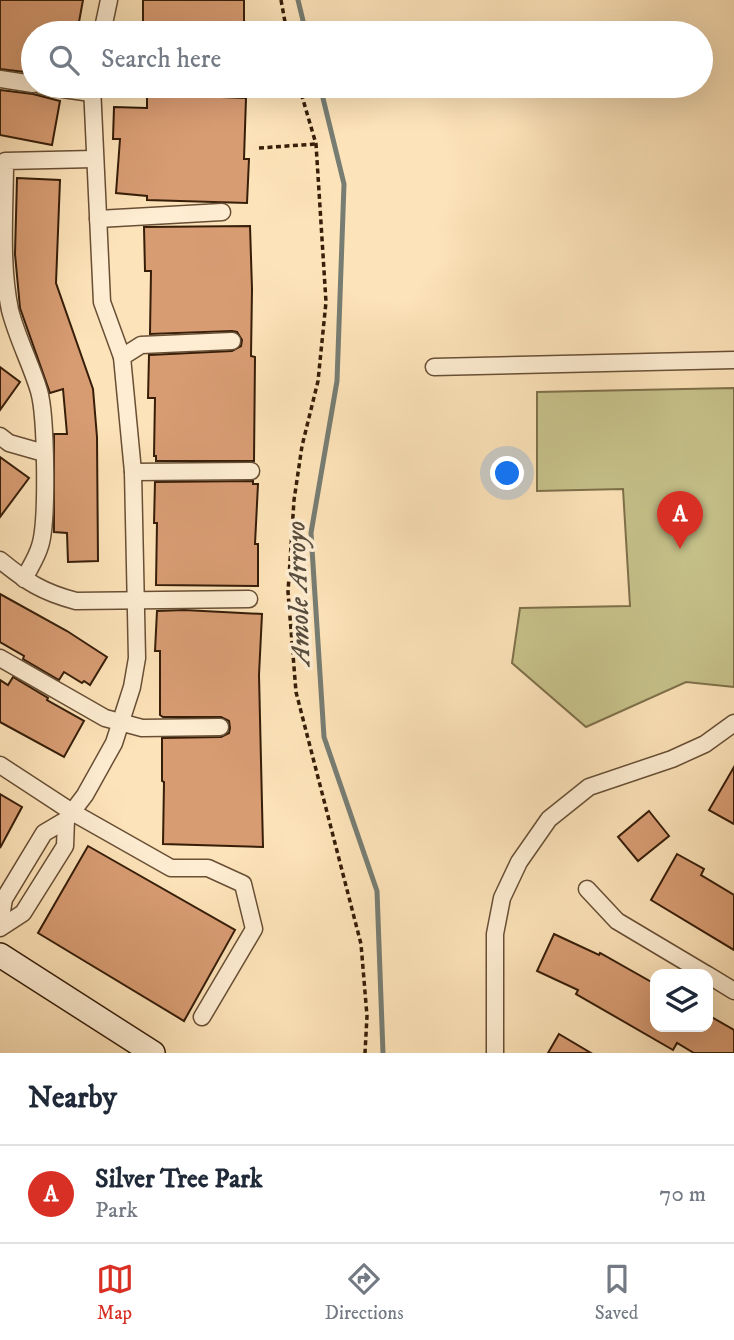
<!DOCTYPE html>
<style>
:root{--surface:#fff;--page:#f6f6f7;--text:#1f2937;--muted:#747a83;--line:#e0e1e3;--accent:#d93025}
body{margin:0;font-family:"IM FELL DW Pica",serif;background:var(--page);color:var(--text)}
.controls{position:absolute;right:21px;bottom:21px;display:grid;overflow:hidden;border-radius:14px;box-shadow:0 7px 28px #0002}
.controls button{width:63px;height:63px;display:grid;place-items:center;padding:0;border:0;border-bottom:2px solid var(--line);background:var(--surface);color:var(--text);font:35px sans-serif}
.you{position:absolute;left:508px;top:474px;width:24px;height:24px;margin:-18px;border:5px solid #fff;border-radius:50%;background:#1a73e8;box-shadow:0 0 0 10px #1a73e833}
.badge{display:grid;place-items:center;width:46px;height:46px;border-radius:50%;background:var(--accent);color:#fff;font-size:23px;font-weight:700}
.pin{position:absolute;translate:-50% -58px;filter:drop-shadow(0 2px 4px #0008)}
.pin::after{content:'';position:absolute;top:37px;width:24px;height:21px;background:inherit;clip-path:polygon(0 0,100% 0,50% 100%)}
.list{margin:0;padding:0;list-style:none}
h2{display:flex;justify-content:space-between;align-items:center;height:91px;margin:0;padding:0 28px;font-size:30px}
h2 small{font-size:23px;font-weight:400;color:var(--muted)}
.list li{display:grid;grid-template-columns:46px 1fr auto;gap:21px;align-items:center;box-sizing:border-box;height:98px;padding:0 28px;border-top:2px solid var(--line)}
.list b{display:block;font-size:26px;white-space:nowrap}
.list p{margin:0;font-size:23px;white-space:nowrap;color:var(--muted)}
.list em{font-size:23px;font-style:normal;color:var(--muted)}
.icon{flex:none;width:38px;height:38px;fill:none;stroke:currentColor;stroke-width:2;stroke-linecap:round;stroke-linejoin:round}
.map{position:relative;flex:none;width:734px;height:1053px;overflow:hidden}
.search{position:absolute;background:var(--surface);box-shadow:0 7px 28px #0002;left:21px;right:21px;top:21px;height:77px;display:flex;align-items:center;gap:18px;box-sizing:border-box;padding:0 24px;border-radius:38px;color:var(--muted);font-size:26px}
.sheet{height:189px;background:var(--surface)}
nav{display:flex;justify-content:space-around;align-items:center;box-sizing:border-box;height:98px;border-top:2px solid var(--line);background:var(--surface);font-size:19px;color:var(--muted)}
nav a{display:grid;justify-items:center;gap:4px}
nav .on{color:var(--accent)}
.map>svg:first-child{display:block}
.green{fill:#c6c18a;stroke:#7e704a;stroke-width:2}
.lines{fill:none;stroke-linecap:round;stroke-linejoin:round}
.stream{stroke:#777d73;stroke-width:5}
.building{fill:#d89c73;stroke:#361e09;stroke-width:2}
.street-casing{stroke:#684f35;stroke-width:19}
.secondary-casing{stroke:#361e09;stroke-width:26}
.path{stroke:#361e09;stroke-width:3.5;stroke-dasharray:5 3.5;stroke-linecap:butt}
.street{stroke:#feedd2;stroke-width:16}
.secondary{stroke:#feedd2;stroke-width:23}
.labels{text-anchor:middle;stroke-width:7;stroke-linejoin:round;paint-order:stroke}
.water-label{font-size:28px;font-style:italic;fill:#574d3e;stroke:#feedd2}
</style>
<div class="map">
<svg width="734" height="1053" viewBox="0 0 734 1053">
<rect width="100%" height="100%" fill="#fde3b9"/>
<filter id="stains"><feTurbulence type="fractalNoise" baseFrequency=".00286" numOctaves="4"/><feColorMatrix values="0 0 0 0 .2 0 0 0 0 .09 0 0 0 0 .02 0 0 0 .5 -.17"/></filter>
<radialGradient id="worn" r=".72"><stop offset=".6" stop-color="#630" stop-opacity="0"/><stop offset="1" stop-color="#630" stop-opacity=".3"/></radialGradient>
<polygon class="green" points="734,388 734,687 686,682 586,727 512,663 520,608 630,606 623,489 537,491 537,392"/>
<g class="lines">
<g class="stream">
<polyline points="298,0 306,33"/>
<polyline points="320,86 344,184 337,381 311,533 324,737 377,891 383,1053"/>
</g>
</g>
<g class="building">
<polygon points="0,0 83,0 77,33 33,33 33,73 0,69"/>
<rect x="143" y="0" width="101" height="33"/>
<polygon points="0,90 33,94 60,101 52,145 0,135"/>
<polygon points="147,94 246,98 244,159 249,159 247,203 147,200 147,196 116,193 120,139 113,139 114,107 147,108"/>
<polygon points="17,178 60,180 56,283 93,389 97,437 98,561 68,562 67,533 54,532 54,434 67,434 63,389 50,393 20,308 15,254"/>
<polygon points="250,226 252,289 251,356 255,357 254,461 156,461 156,456 154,456 155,398 148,398 149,355 232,351 241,346 242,340 237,332 232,331 150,334 151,271 145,271 144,227"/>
<polygon points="0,367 20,382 0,410"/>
<polygon points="0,457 29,478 0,517"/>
<polygon points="253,481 253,484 258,484 255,544 258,544 258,586 156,585 157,523 154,523 155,482"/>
<polygon points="0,594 67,631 107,657 90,685 84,681 82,683 64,672 59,680 23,659 24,656 0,642"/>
<polygon points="184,610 262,614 259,675 263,847 163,844 164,782 162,781 162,738 221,737 229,733 230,728 229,721 221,717 163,717 160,715 160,651 155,651 157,611"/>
<polygon points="13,677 48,698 47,700 84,721 64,757 0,722 0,680 8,685"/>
<polygon points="734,767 734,824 709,810"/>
<polygon points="0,794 22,807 0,848"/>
<polygon points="649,811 669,836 638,861 618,837"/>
<polygon points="88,846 235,930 184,1021 38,933"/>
<polygon points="677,854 704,869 701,875 734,895 734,950 651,900"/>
<polygon points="554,934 599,955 600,953 655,984 655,1027 708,1027 708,1015 734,1030 734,1053 694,1053 677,1043 673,1050 576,994 578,990 537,971"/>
<polygon points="559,1034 591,1053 548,1053"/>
</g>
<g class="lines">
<defs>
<g id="street">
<polyline points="102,33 109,0"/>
<polyline points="0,79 33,84"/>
<polyline points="42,86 91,93"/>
<polyline points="98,219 222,212"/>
<polyline points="122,357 141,345 232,341"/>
<polyline points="434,367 734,360"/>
<polyline points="0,436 9,443 44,453"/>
<polyline points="133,472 251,471"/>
<path d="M0,560C27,582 42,592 76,601L249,599"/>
<path d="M24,579C29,569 37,557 40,546C48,522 46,415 39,391C31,364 17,338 10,310C0,262 5,209 5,161L94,159"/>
<polyline points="0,658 105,718 142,728 220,727"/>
<polyline points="0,765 72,812 171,868 208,868 243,884 254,929 202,1017"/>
<polyline points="587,889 617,921 706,974"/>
<polyline points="0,923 4,899 44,833 66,820 85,795 114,743 132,687 137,658 133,472 122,357 102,302 92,86"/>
<polyline points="0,928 23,913 65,846 66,820"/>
<polyline points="708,975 734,991"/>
<polyline points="495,1053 495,934 502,898 519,862 549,819 589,787 672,759 705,744 734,723"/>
</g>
<polyline id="secondary" points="0,955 153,1053"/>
</defs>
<use href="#street" class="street-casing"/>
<use href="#secondary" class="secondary-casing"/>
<g class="path">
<polyline points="281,0 287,33"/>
<polyline points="299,86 316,144 326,302 318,381 302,446 294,500 288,592 296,692 361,944 367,1016 365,1053"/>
<polyline points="259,148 316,144"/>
</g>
<use href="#street" class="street"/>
<use href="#secondary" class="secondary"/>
</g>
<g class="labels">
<g class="water-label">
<text transform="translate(297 593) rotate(-92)" y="10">Amole Arroyo</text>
</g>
</g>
<rect width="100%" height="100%" filter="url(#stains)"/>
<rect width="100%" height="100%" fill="url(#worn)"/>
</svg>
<div class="controls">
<button><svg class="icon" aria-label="layers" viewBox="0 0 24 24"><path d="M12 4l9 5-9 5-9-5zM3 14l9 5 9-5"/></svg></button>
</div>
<div class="you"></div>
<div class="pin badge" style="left:680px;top:549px">A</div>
<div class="search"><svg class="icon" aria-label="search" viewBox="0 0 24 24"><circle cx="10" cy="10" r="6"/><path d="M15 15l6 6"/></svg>Search here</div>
</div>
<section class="sheet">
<h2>Nearby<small></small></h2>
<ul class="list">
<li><span class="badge">A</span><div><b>Silver Tree Park</b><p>Park</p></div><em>70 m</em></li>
</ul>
</section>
<nav>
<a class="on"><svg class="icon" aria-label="map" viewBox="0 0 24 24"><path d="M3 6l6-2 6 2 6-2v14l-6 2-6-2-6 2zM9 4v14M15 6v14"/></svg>Map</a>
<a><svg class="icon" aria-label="directions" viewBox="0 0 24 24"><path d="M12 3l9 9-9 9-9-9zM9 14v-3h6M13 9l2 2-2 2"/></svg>Directions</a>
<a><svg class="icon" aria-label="saved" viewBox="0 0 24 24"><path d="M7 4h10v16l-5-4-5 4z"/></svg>Saved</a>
</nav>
